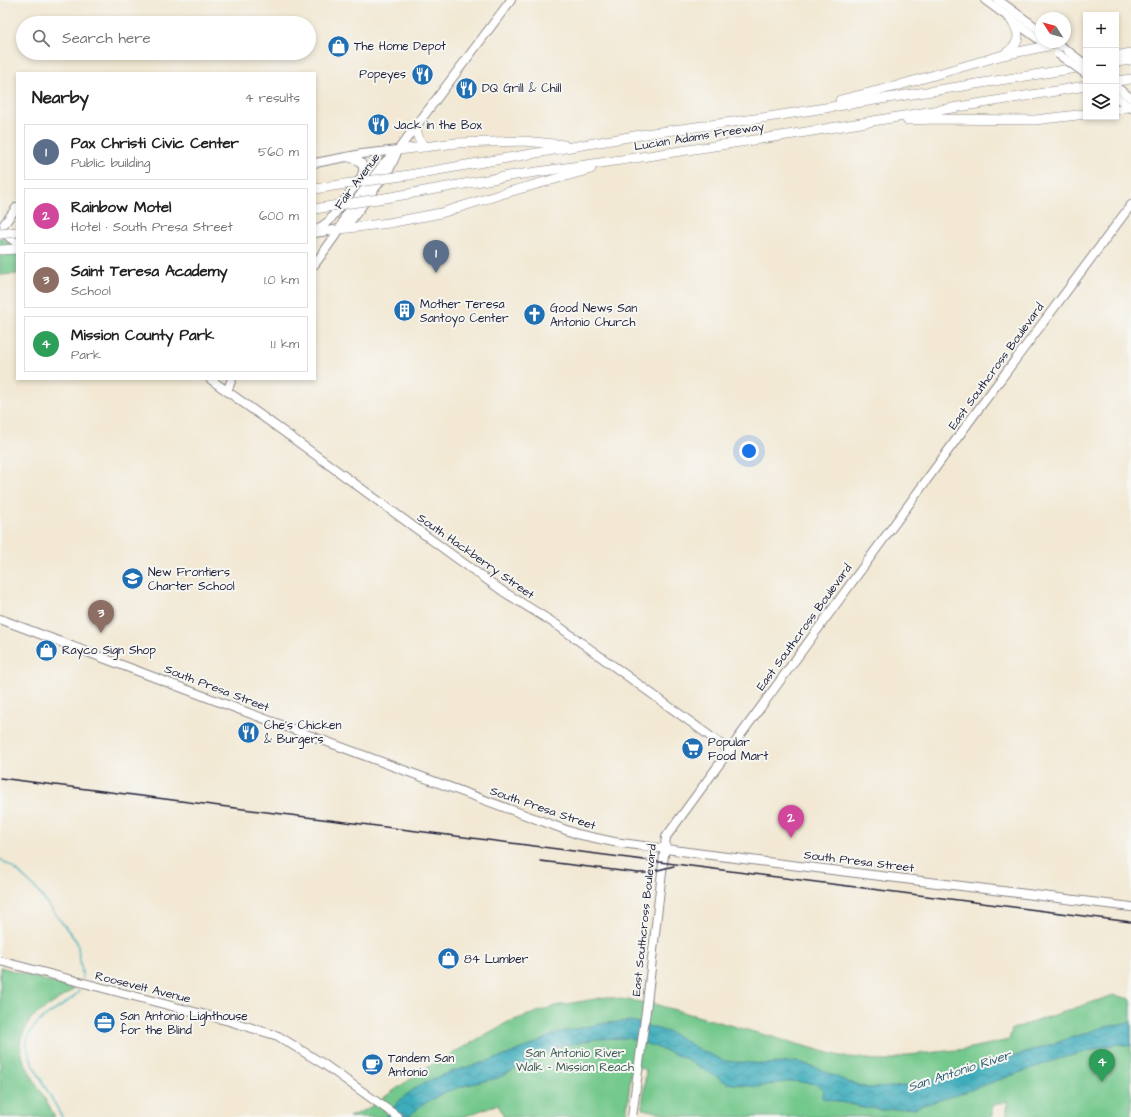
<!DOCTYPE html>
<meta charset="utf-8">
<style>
:root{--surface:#fff;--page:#f6f6f6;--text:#222;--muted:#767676;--line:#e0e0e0;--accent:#0b8043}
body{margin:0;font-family:"Architects Daughter",sans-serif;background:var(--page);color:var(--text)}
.controls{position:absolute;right:12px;top:12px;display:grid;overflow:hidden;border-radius:0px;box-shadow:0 2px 6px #0003}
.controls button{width:36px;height:36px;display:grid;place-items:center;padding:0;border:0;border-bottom:1px solid var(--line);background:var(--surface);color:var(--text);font:20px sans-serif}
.compass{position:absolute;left:1035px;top:12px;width:36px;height:36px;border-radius:50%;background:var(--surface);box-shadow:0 2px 6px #0003;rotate:306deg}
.you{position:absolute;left:749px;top:451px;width:14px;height:14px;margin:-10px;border:3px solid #fff;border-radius:50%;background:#1a73e8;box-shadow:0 0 0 6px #1a73e833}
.badge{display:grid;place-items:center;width:26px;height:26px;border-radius:50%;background:var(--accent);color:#fff;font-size:13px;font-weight:700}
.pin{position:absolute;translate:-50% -33px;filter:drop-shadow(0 1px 2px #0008)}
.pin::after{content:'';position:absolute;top:21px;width:14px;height:12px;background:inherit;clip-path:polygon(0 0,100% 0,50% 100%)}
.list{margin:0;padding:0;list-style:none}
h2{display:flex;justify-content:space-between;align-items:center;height:52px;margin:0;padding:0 16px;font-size:17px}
h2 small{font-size:13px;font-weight:400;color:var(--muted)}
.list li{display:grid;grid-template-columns:26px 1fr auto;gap:12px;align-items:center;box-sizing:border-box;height:56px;margin:0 8px 8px;padding:0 8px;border:1px solid var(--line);border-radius:0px}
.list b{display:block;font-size:15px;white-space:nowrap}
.list p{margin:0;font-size:13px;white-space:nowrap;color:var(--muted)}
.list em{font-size:13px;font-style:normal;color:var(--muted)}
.icon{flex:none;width:22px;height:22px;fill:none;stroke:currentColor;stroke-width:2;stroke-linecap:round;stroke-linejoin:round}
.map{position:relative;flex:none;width:1131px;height:1117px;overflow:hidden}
.search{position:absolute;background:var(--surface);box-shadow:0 2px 6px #0003;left:16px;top:16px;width:300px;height:44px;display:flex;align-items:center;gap:10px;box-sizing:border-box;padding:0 14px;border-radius:22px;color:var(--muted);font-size:15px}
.panel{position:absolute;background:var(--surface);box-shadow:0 2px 6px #0003;left:16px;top:72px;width:300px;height:308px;border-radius:0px}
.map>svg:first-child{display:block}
.green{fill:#73c88c;stroke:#4a7564}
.water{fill:url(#water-waves);stroke:#30687c}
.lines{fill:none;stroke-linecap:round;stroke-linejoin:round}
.stream{stroke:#3eadbc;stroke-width:1.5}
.major-casing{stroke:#8a8587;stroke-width:10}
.highway-casing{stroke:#8a8587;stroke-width:10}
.major{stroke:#fff;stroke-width:8}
.highway{stroke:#fff;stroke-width:9}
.rail{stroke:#22223b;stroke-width:1.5}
.major-bridge-casing{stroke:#8a8587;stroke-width:10;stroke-linecap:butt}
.highway-bridge-casing{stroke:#8a8587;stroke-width:10;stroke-linecap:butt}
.major-bridge{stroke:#fff;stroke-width:8}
.highway-bridge{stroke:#fff;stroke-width:9}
.labels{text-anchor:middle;stroke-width:4;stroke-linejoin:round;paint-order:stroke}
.poi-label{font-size:12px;fill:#22223b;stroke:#f6f6f2;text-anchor:start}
.street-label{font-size:12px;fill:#22223b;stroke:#f6f6f2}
.park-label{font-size:12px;fill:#3e5c57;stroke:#f6f6f2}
.water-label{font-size:13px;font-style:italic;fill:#2d5a6f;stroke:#f6f6f2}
</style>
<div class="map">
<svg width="1131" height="1117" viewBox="0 0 1131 1117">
<defs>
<pattern id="water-waves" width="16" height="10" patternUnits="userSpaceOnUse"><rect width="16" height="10" fill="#3eadbc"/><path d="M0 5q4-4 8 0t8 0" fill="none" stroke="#348c9a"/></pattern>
</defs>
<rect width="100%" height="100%" fill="#f6f6f2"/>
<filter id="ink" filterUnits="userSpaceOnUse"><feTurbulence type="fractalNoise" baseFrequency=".025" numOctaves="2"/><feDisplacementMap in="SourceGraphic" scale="8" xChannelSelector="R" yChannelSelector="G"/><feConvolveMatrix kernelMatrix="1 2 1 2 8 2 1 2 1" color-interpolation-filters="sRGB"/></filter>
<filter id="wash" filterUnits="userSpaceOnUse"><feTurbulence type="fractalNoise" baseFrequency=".012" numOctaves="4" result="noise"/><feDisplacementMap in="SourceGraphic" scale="16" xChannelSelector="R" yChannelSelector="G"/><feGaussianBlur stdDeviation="0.9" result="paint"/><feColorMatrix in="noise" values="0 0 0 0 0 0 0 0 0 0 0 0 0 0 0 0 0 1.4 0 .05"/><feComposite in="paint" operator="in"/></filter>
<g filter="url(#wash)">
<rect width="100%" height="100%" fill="#f2e8d3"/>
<g class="green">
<polygon points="0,237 17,249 17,274 0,275"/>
<polygon points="0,967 74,989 31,1018 21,1038 20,1046 24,1062 55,1117 0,1117"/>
<polygon points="1114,995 1131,999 1131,1117 1007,1117 1007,1101 992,1106 992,1117 683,1117 642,1109 646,1070 632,1065 626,1117 504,1117 498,1104 463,1117 349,1117 367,1109 428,1067 508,1022 555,1006 607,997 654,1004 840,1056 887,1061 908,1055 966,1049 1009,1040 1012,1029"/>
</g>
<polygon class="water" points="632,1021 674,1034 700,1050 725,1061 766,1064 797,1062 819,1069 846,1081 868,1088 896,1087 924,1083 960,1070 991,1064 1101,1028 1129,1022 1131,1023 1131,1046 1116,1044 1058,1059 962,1093 914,1108 882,1110 863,1107 822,1098 824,1091 817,1084 791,1081 756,1087 727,1083 686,1059 653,1046 628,1038 596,1039 559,1047 498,1078 467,1085 445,1092 422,1105 408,1117 385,1117 403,1097 423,1083 450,1072 501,1057 532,1045 559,1032 605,1023"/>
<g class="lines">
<g class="stream">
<polyline points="0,859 16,870 35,888 77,942 83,978"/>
<path d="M62,1117C55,1103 25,1056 27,1043C28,1034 34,1026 41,1020C54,1009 68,1005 79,991"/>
</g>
</g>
</g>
<g filter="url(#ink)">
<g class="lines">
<defs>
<g id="major">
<polyline points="985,0 1041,41"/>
<polyline points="998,0 1041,31"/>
<polyline points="1055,42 1069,52"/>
<polyline points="1116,87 1131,98"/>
<polyline points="1116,97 1131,108"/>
<polyline points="315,163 362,154 398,150"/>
<polyline points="4,224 17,207"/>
<polyline points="340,229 346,214 384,163 398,150 511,0"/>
<polyline points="1,231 17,243"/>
<path d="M315,231L329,221L361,178C367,163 360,160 347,157"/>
<polyline points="315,233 340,229"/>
<polyline points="315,264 340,229 352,219 390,168 396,155"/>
<polyline points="210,379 291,437 455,557 504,592 557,625 729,750"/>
<polyline points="227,391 232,379"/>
<polyline points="0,619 238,709 577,834 614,842 703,854 1131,907"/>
<polyline points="0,961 229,1021 278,1036 325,1065 398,1117"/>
<polyline points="632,1117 647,1003 666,837 977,411 1131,205"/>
</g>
<g id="highway">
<path d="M1006,53C1021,43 1021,34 1011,20"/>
<polyline points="1116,56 1131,53"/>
<polyline points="1116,62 1131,60"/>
<polyline points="1116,81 1131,79"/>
<polyline points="840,100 893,87 1003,55 1048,46 1052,42"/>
<polyline points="1116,110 1131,106"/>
<polyline points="907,120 937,119 1035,120 1086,114"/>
<path d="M417,124C416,135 418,140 426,147"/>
<polyline points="398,150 457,143 524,141 564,145"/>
<polyline points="409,175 652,133 762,118 1083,67"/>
<polyline points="315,189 345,184"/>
<polyline points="391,197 509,176 628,159 794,134 1086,86"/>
<polyline points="315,209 332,206"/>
<polyline points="340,229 389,223 441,213 505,193 591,169"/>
<polyline points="0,250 17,249"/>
</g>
</defs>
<use href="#major" class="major-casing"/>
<use href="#highway" class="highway-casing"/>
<use href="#major" class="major"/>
<use href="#highway" class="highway"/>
<g class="rail">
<polyline points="0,778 1131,922"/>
<polyline points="540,861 638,873 646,873 674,866"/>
</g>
<defs>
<g id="major-bridge">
<polyline points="1069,52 1086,65"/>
<polyline points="1058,54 1086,74"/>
</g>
<g id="highway-bridge">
<polyline points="345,184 409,175"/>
<polyline points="332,206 391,197"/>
<polyline points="0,234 17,232"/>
</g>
</defs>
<use href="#major-bridge" class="major-bridge-casing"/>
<use href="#highway-bridge" class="highway-bridge-casing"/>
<use href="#major-bridge" class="major-bridge"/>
<use href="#highway-bridge" class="highway-bridge"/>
</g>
</g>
<defs>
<symbol id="shop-disc" viewBox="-11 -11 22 22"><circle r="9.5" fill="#1f6fb2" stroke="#f6f6f2"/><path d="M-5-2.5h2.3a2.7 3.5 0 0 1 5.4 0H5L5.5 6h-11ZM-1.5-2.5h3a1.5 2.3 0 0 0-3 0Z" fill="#fff"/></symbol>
<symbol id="restaurant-disc" viewBox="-11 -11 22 22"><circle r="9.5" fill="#1f6fb2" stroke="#f6f6f2"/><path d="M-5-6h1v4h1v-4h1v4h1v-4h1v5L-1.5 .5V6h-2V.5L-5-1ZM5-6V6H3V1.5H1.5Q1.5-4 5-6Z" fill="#fff"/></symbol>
<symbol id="building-disc" viewBox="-11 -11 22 22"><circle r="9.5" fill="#1f6fb2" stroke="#f6f6f2"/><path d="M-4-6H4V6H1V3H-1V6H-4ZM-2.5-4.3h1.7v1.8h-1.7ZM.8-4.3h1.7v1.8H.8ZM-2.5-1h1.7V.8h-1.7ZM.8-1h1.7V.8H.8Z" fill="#fff"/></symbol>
<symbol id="church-disc" viewBox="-11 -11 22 22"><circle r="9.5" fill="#1f6fb2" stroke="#f6f6f2"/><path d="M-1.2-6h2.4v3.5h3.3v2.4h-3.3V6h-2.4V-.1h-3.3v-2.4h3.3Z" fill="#fff"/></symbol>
<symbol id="school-disc" viewBox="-11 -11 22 22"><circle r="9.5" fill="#1f6fb2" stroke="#f6f6f2"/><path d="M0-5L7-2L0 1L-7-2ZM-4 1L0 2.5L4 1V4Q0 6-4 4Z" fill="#fff"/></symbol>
<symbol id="supermarket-disc" viewBox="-11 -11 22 22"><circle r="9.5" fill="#1f6fb2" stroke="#f6f6f2"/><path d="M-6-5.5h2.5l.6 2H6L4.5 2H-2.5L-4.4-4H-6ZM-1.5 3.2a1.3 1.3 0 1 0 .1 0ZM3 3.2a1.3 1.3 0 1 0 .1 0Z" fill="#fff"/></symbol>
<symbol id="office-disc" viewBox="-11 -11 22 22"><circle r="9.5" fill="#1f6fb2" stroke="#f6f6f2"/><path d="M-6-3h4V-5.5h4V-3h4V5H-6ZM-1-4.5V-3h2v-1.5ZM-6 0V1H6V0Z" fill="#fff"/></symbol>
<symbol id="cafe-disc" viewBox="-11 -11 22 22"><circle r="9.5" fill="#1f6fb2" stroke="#f6f6f2"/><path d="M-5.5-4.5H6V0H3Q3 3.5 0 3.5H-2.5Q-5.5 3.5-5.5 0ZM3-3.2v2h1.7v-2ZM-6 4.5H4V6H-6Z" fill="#fff"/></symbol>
</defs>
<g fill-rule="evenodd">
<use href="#shop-disc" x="326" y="34" width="25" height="25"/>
<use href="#restaurant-disc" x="410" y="62" width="25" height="25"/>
<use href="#restaurant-disc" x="454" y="76" width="25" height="25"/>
<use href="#restaurant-disc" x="366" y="112" width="25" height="25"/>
<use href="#building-disc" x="392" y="298" width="25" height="25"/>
<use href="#church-disc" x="522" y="302" width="25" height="25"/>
<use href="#school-disc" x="120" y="566" width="25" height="25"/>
<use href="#shop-disc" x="34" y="638" width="25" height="25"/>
<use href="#restaurant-disc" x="236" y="720" width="25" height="25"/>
<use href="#supermarket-disc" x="680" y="736" width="25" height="25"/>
<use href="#shop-disc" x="436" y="946" width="25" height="25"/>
<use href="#office-disc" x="92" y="1010" width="25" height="25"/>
<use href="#cafe-disc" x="360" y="1052" width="25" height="25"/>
</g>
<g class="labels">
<g class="poi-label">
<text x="354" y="50">The Home Depot</text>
<text x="406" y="78" text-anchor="end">Popeyes</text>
<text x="482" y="92">DQ Grill &amp; Chill</text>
<text x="394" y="129">Jack in the Box</text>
<text x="420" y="308">Mother Teresa<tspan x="420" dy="14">Santoyo Center</tspan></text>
<text x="550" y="312">Good News San<tspan x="550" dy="14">Antonio Church</tspan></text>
<text x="148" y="576">New Frontiers<tspan x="148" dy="14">Charter School</tspan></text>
<text x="62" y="654">Rayco Sign Shop</text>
<text x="264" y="729">Che's Chicken<tspan x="264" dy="14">&amp; Burgers</tspan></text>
<text x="708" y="746">Popular<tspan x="708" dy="14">Food Mart</tspan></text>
<text x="464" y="963">84 Lumber</text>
<text x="120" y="1020">San Antonio Lighthouse<tspan x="120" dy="14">for the Blind</tspan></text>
<text x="388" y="1062">Tandem San<tspan x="388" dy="14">Antonio</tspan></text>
</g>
<g class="street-label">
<text transform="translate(699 136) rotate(-9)" y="4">Lucian Adams Freeway</text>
<text transform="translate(357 181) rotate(-53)" y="4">Fair Avenue</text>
<text transform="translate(996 366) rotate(-54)" y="4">East Southcross Boulevard</text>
<text transform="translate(476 556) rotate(35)" y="4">South Hackberry Street</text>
<text transform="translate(804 627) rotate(-54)" y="4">East Southcross Boulevard</text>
<text transform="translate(217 688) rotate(21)" y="4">South Presa Street</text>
<text transform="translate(543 808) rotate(19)" y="4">South Presa Street</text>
<text transform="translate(859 861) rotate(7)" y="4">South Presa Street</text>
<text transform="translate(644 920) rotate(-84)" y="4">East Southcross Boulevard</text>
<text transform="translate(143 987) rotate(14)" y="4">Roosevelt Avenue</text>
</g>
<g class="park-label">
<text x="575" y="1057">San Antonio River<tspan x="575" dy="14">Walk - Mission Reach</tspan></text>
</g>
<g class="water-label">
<text transform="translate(959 1070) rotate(-18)" y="5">San Antonio River</text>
</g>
</g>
</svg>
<div class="controls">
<button>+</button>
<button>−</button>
<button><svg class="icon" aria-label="layers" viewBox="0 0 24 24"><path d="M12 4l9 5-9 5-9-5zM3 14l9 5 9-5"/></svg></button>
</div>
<svg class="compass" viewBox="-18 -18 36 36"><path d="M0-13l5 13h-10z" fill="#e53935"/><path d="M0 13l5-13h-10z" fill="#767676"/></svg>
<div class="you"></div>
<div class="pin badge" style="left:436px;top:273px;background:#5c6f8a">1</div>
<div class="pin badge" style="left:791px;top:838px;background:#d1479c">2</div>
<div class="pin badge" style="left:101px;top:633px;background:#8d6e63">3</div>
<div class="pin badge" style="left:1102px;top:1082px;background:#2e9e5b">4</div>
<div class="search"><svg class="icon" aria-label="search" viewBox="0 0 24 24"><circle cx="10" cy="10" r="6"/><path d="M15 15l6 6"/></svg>Search here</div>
<section class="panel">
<h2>Nearby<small>4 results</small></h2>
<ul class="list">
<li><span class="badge" style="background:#5c6f8a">1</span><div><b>Pax Christi Civic Center</b><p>Public building</p></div><em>560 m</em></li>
<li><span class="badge" style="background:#d1479c">2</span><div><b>Rainbow Motel</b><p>Hotel · South Presa Street</p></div><em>600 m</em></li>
<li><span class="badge" style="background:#8d6e63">3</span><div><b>Saint Teresa Academy</b><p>School</p></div><em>1.0 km</em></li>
<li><span class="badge" style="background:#2e9e5b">4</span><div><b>Mission County Park</b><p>Park</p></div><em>1.1 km</em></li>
</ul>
</section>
</div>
